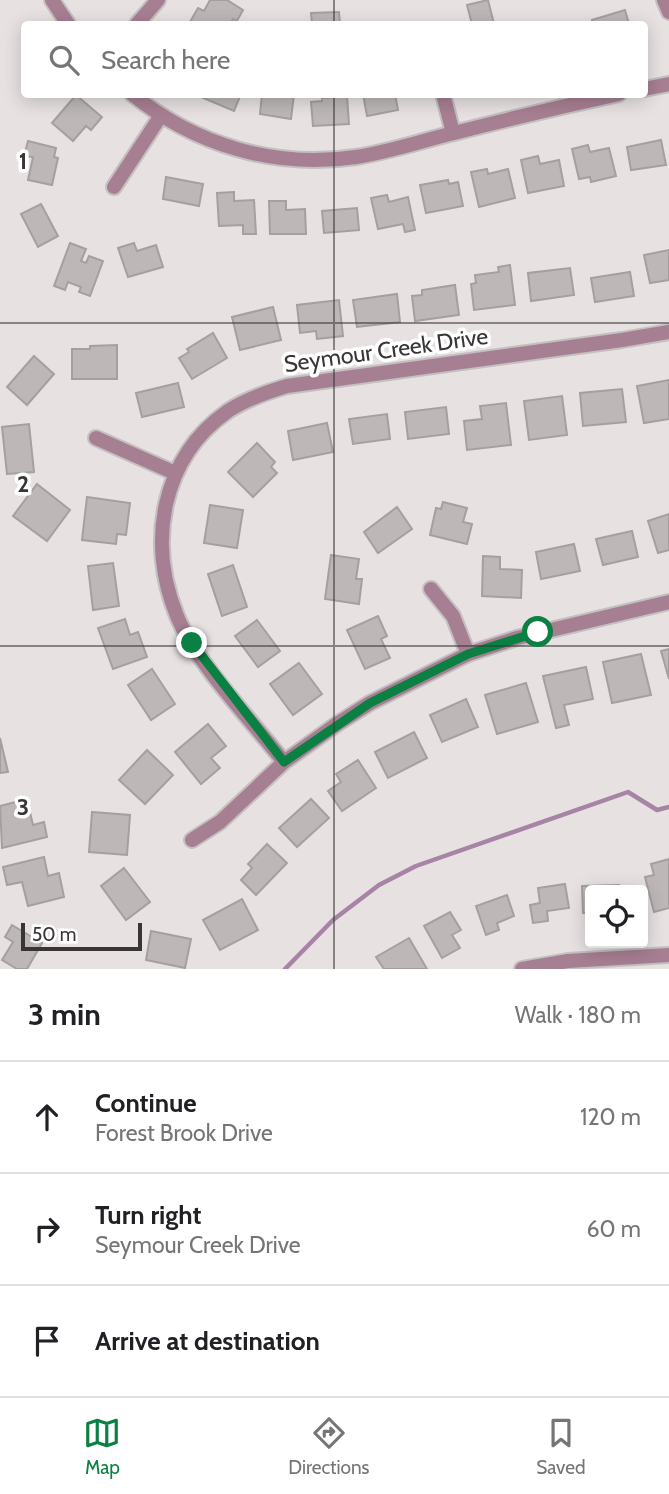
<!DOCTYPE html>
<meta charset="utf-8">
<style>
:root{--surface:#fff;--page:#f6f6f6;--text:#202124;--muted:#757577;--line:#e0e0e0;--accent:#0b8043}
body{margin:0;font-family:Cabin,sans-serif;background:var(--page);color:var(--text)}
.controls{position:absolute;right:21px;bottom:21px;display:grid;overflow:hidden;border-radius:7px;box-shadow:0 4px 18px #0003}
.controls button{width:63px;height:63px;display:grid;place-items:center;padding:0;border:0;border-bottom:2px solid var(--line);background:var(--surface);color:var(--text);font:35px sans-serif}
.scale{position:absolute;left:21px;bottom:18px;width:121px;box-sizing:border-box;padding-left:7px;border:4px solid #383536;border-top:0;font-size:19px;line-height:24px;white-space:nowrap;color:#383536;-webkit-text-stroke:5px #fff;paint-order:stroke}
.stop{position:absolute;width:21px;height:21px;margin:-16px;border:5px solid #0b8043;border-radius:50%;background:#fff}
.stop.end{background:#0b8043;border-color:#fff;box-shadow:0 2px 7px #0008}
.list{margin:0;padding:0;list-style:none}
h2{display:flex;justify-content:space-between;align-items:center;height:91px;margin:0;padding:0 28px;font-size:30px}
h2 small{font-size:23px;font-weight:400;color:var(--muted)}
.list li{display:grid;grid-template-columns:46px 1fr auto;gap:21px;align-items:center;box-sizing:border-box;height:112px;padding:0 28px;border-top:2px solid var(--line)}
.list b{display:block;font-size:26px;white-space:nowrap}
.list p{margin:0;font-size:23px;white-space:nowrap;color:var(--muted)}
.list em{font-size:23px;font-style:normal;color:var(--muted)}
.icon{flex:none;width:38px;height:38px;fill:none;stroke:currentColor;stroke-width:2;stroke-linecap:round;stroke-linejoin:round}
.map{position:relative;flex:none;width:669px;height:969px;overflow:hidden}
.search{position:absolute;background:var(--surface);box-shadow:0 4px 18px #0003;left:21px;right:21px;top:21px;height:77px;display:flex;align-items:center;gap:18px;box-sizing:border-box;padding:0 24px;border-radius:7px;color:var(--muted);font-size:26px}
.sheet{height:427px;background:var(--surface)}
nav{display:flex;justify-content:space-around;align-items:center;box-sizing:border-box;height:98px;border-top:2px solid var(--line);background:var(--surface);font-size:19px;color:var(--muted)}
nav a{display:grid;justify-items:center;gap:4px}
nav .on{color:var(--accent)}
.map>svg:first-child{display:block}
.lines{fill:none;stroke-linecap:round;stroke-linejoin:round}
.stream{stroke:#a784a5;stroke-width:4.5}
.building{fill:#bdb8b7;stroke:#a5a09f;stroke-width:2}
.minor-casing{stroke:#c4bfc0;stroke-width:18}
.minor{stroke:#a77f92;stroke-width:14}
.route{stroke:#0b8043;stroke-width:9}
.grid{fill:none;stroke:#383536;stroke-width:2;stroke-opacity:0.55}
.labels{text-anchor:middle;stroke-width:7;stroke-linejoin:round;paint-order:stroke}
.street-label{font-size:23px;fill:#383536;stroke:#fff}
.grid-label{font-size:23px;text-anchor:middle;font-weight:bold;fill:#383536;stroke:#fff;stroke-width:7;stroke-linejoin:round;paint-order:stroke}
</style>
<div class="map">
<svg width="669" height="969" viewBox="0 0 669 969">
<rect width="100%" height="100%" fill="#e7e1e2"/>
<g class="lines">
<polyline class="stream" points="285,969 333,920 379,885 416,866 628,792 657,810 669,807"/>
</g>
<g class="building">
<polygon points="210,0 227,0 243,10 237,21 233,19 230,24 193,24 190,22 198,8 204,11"/>
<polygon points="488,0 494,24 472,24 467,5"/>
<polygon points="625,10 629,24 593,24 592,20"/>
<polygon points="339,12 340,24 312,24 311,13"/>
<polygon points="203,94 241,94 234,111 201,97"/>
<polygon points="262,94 294,94 291,119 260,114"/>
<polygon points="363,94 395,94 398,110 367,116"/>
<polygon points="76,95 102,117 91,130 86,126 73,141 52,123"/>
<polygon points="347,96 349,124 313,126 311,102 322,101 322,98"/>
<polygon points="661,140 666,165 631,170 627,147"/>
<polygon points="28,141 56,148 54,157 58,158 52,185 28,180 33,157 24,156"/>
<polygon points="588,145 590,152 609,148 616,176 591,182 590,177 579,179 572,149"/>
<polygon points="538,156 540,164 559,160 564,186 528,193 521,160"/>
<polygon points="487,169 488,174 508,169 515,198 479,207 471,172"/>
<polygon points="166,177 203,184 199,206 163,199"/>
<polygon points="448,180 449,184 458,182 463,206 426,213 420,185"/>
<polygon points="234,192 234,201 254,200 256,234 243,234 243,225 219,226 217,193"/>
<polygon points="387,195 389,202 408,197 415,230 405,232 403,224 378,229 371,198"/>
<polygon points="269,201 286,201 286,210 305,209 306,234 270,234"/>
<polygon points="41,204 58,236 38,247 21,214"/>
<polygon points="357,208 359,230 324,233 322,211"/>
<polygon points="70,243 86,249 81,261 86,263 89,256 103,261 90,296 79,292 81,287 68,282 65,290 54,286"/>
<polygon points="134,243 137,251 156,245 163,267 128,277 118,248"/>
<polygon points="669,250 669,280 650,283 644,255"/>
<polygon points="510,265 515,305 474,310 471,284 476,283 475,275 499,272 498,267"/>
<polygon points="570,268 574,295 531,301 528,273"/>
<polygon points="630,272 634,296 595,302 591,278"/>
<polygon points="455,285 459,315 415,321 412,296 422,295 422,290"/>
<polygon points="397,294 400,322 357,327 353,300"/>
<polygon points="339,300 343,336 317,339 316,331 300,333 297,305"/>
<polygon points="273,307 281,340 240,350 232,317"/>
<polygon points="213,333 227,358 192,379 179,358 189,352 187,349"/>
<polygon points="117,345 117,379 72,379 72,349 90,349 90,346"/>
<polygon points="34,356 54,374 27,405 7,387"/>
<polygon points="669,380 669,419 644,423 637,386"/>
<polygon points="178,383 184,407 142,417 136,393"/>
<polygon points="622,389 626,422 583,426 580,393"/>
<polygon points="562,396 567,435 529,440 524,401"/>
<polygon points="506,403 511,445 467,450 464,421 482,419 480,406"/>
<polygon points="446,407 449,434 408,439 405,412"/>
<polygon points="387,414 390,439 353,444 349,419"/>
<polygon points="327,423 333,452 293,460 288,431"/>
<polygon points="29,424 34,472 7,474 2,427"/>
<polygon points="257,443 275,462 271,467 277,473 253,497 228,472"/>
<polygon points="37,484 70,510 47,541 13,516"/>
<polygon points="87,497 130,503 126,535 117,534 116,544 82,540"/>
<polygon points="443,502 467,508 463,522 472,524 467,544 430,535 436,508 441,509"/>
<polygon points="210,505 243,510 237,548 204,543"/>
<polygon points="397,507 412,529 378,553 364,532"/>
<polygon points="669,514 669,550 658,553 648,521"/>
<polygon points="632,531 638,557 603,565 596,539"/>
<polygon points="574,544 580,571 541,579 536,552"/>
<polygon points="331,555 359,559 356,579 362,579 359,604 325,599"/>
<polygon points="483,556 500,557 500,569 522,570 521,598 482,596"/>
<polygon points="113,563 119,606 93,610 88,566"/>
<polygon points="233,565 247,607 222,616 208,574"/>
<polygon points="378,616 387,636 381,639 390,658 365,669 347,630"/>
<polygon points="125,619 130,635 138,632 147,657 113,669 98,628"/>
<polygon points="257,620 280,651 258,667 235,636"/>
<polygon points="669,649 669,679 661,651"/>
<polygon points="641,654 651,695 612,703 603,662"/>
<polygon points="299,663 322,694 293,715 270,684"/>
<polygon points="586,667 593,699 564,705 569,725 556,728 543,676"/>
<polygon points="152,669 175,704 151,720 128,685"/>
<polygon points="526,683 538,722 497,734 485,695"/>
<polygon points="466,699 478,727 442,742 430,715"/>
<polygon points="208,724 226,746 211,758 220,768 201,784 175,752"/>
<polygon points="414,732 427,758 388,778 375,752"/>
<polygon points="0,738 8,772 0,773"/>
<polygon points="147,750 173,775 145,804 119,780"/>
<polygon points="358,760 376,788 342,811 328,791 341,782 336,774"/>
<polygon points="27,799 33,825 44,822 47,837 2,848 0,806"/>
<polygon points="311,799 329,818 297,847 279,828"/>
<polygon points="92,812 130,815 127,855 89,852"/>
<polygon points="267,844 287,863 256,895 241,880 252,868 248,864"/>
<polygon points="44,857 48,876 59,873 64,897 28,906 22,882 7,885 3,867"/>
<polygon points="669,859 669,908 654,912 645,877 654,875 651,864"/>
<polygon points="124,868 150,902 126,920 101,886"/>
<polygon points="565,884 569,908 547,911 548,921 533,923 530,905 540,903 538,888"/>
<polygon points="619,885 619,890 590,890 590,913 583,913 582,886"/>
<polygon points="507,895 514,916 497,923 499,930 486,935 476,906"/>
<polygon points="242,899 258,930 220,950 203,920"/>
<polygon points="450,912 461,930 452,935 460,948 442,958 424,926"/>
<polygon points="12,925 42,943 27,969 17,969 2,960 13,942 5,937"/>
<polygon points="151,931 191,939 185,968 146,960"/>
<polygon points="409,938 427,969 384,969 376,957"/>
</g>
<g class="lines">
<defs>
<g id="minor">
<polyline points="52,0 68,24"/>
<polyline points="664,0 669,12"/>
<polyline points="137,24 158,0"/>
<polyline points="644,89 669,84"/>
<path d="M132,94C195,145 275,169 356,157C389,152 421,141 454,133C509,119 564,106 619,94"/>
<polyline points="443,94 453,133"/>
<polyline points="114,187 160,117"/>
<polyline points="96,438 175,473"/>
<polyline points="431,589 453,616 468,654"/>
<path d="M284,762C252,721 196,663 177,616C147,543 161,458 228,411C246,399 267,392 287,386L622,340L669,332"/>
<polyline points="192,840 220,822 284,762 337,724 370,703 468,654 517,638 669,602"/>
<polyline points="522,969 568,961 669,955"/>
</g>
</defs>
<use href="#minor" class="minor-casing"/>
<use href="#minor" class="minor"/>
</g>
<g class="lines">
<polyline class="route" points="192,643 284,762 370,703 468,654 538,632"/>
</g>
<path class="grid" d="M334,0V24M334,94V969M0,323H669M0,646H669"/>
<g class="labels">
<g class="street-label">
<text transform="translate(386 350) rotate(-8)" y="8">Seymour Creek Drive</text>
</g>
</g>
<g class="grid-label">
<text x="23" y="169">1</text>
<text x="23" y="492">2</text>
<text x="23" y="815">3</text>
</g>
</svg>
<div class="controls">
<button><svg class="icon" aria-label="locate" viewBox="0 0 24 24"><circle cx="12" cy="12" r="6"/><path d="M12 2v4M12 18v4M2 12h4M18 12h4"/></svg></button>
</div>
<div class="scale">50 m</div>
<div class="stop" style="left:538px;top:632px"></div>
<div class="stop end" style="left:192px;top:643px"></div>
<div class="search"><svg class="icon" aria-label="search" viewBox="0 0 24 24"><circle cx="10" cy="10" r="6"/><path d="M15 15l6 6"/></svg>Search here</div>
</div>
<section class="sheet">
<h2>3 min<small>Walk · 180 m</small></h2>
<ul class="list">
<li><svg class="icon" aria-label="ahead" viewBox="0 0 24 24"><path d="M12 20V5M6 11l6-6 6 6"/></svg><div><b>Continue</b><p>Forest Brook Drive</p></div><em>120 m</em></li>
<li><svg class="icon" aria-label="right" viewBox="0 0 24 24"><path d="M7 20v-9h11M14 6l5 5-5 5"/></svg><div><b>Turn right</b><p>Seymour Creek Drive</p></div><em>60 m</em></li>
<li><svg class="icon" aria-label="arrive" viewBox="0 0 24 24"><path d="M6 21V4h12l-3 4 3 4H6"/></svg><div><b>Arrive at destination</b></div></li>
</ul>
</section>
<nav>
<a class="on"><svg class="icon" aria-label="map" viewBox="0 0 24 24"><path d="M3 6l6-2 6 2 6-2v14l-6 2-6-2-6 2zM9 4v14M15 6v14"/></svg>Map</a>
<a><svg class="icon" aria-label="directions" viewBox="0 0 24 24"><path d="M12 3l9 9-9 9-9-9zM9 14v-3h6M13 9l2 2-2 2"/></svg>Directions</a>
<a><svg class="icon" aria-label="saved" viewBox="0 0 24 24"><path d="M7 4h10v16l-5-4-5 4z"/></svg>Saved</a>
</nav>
